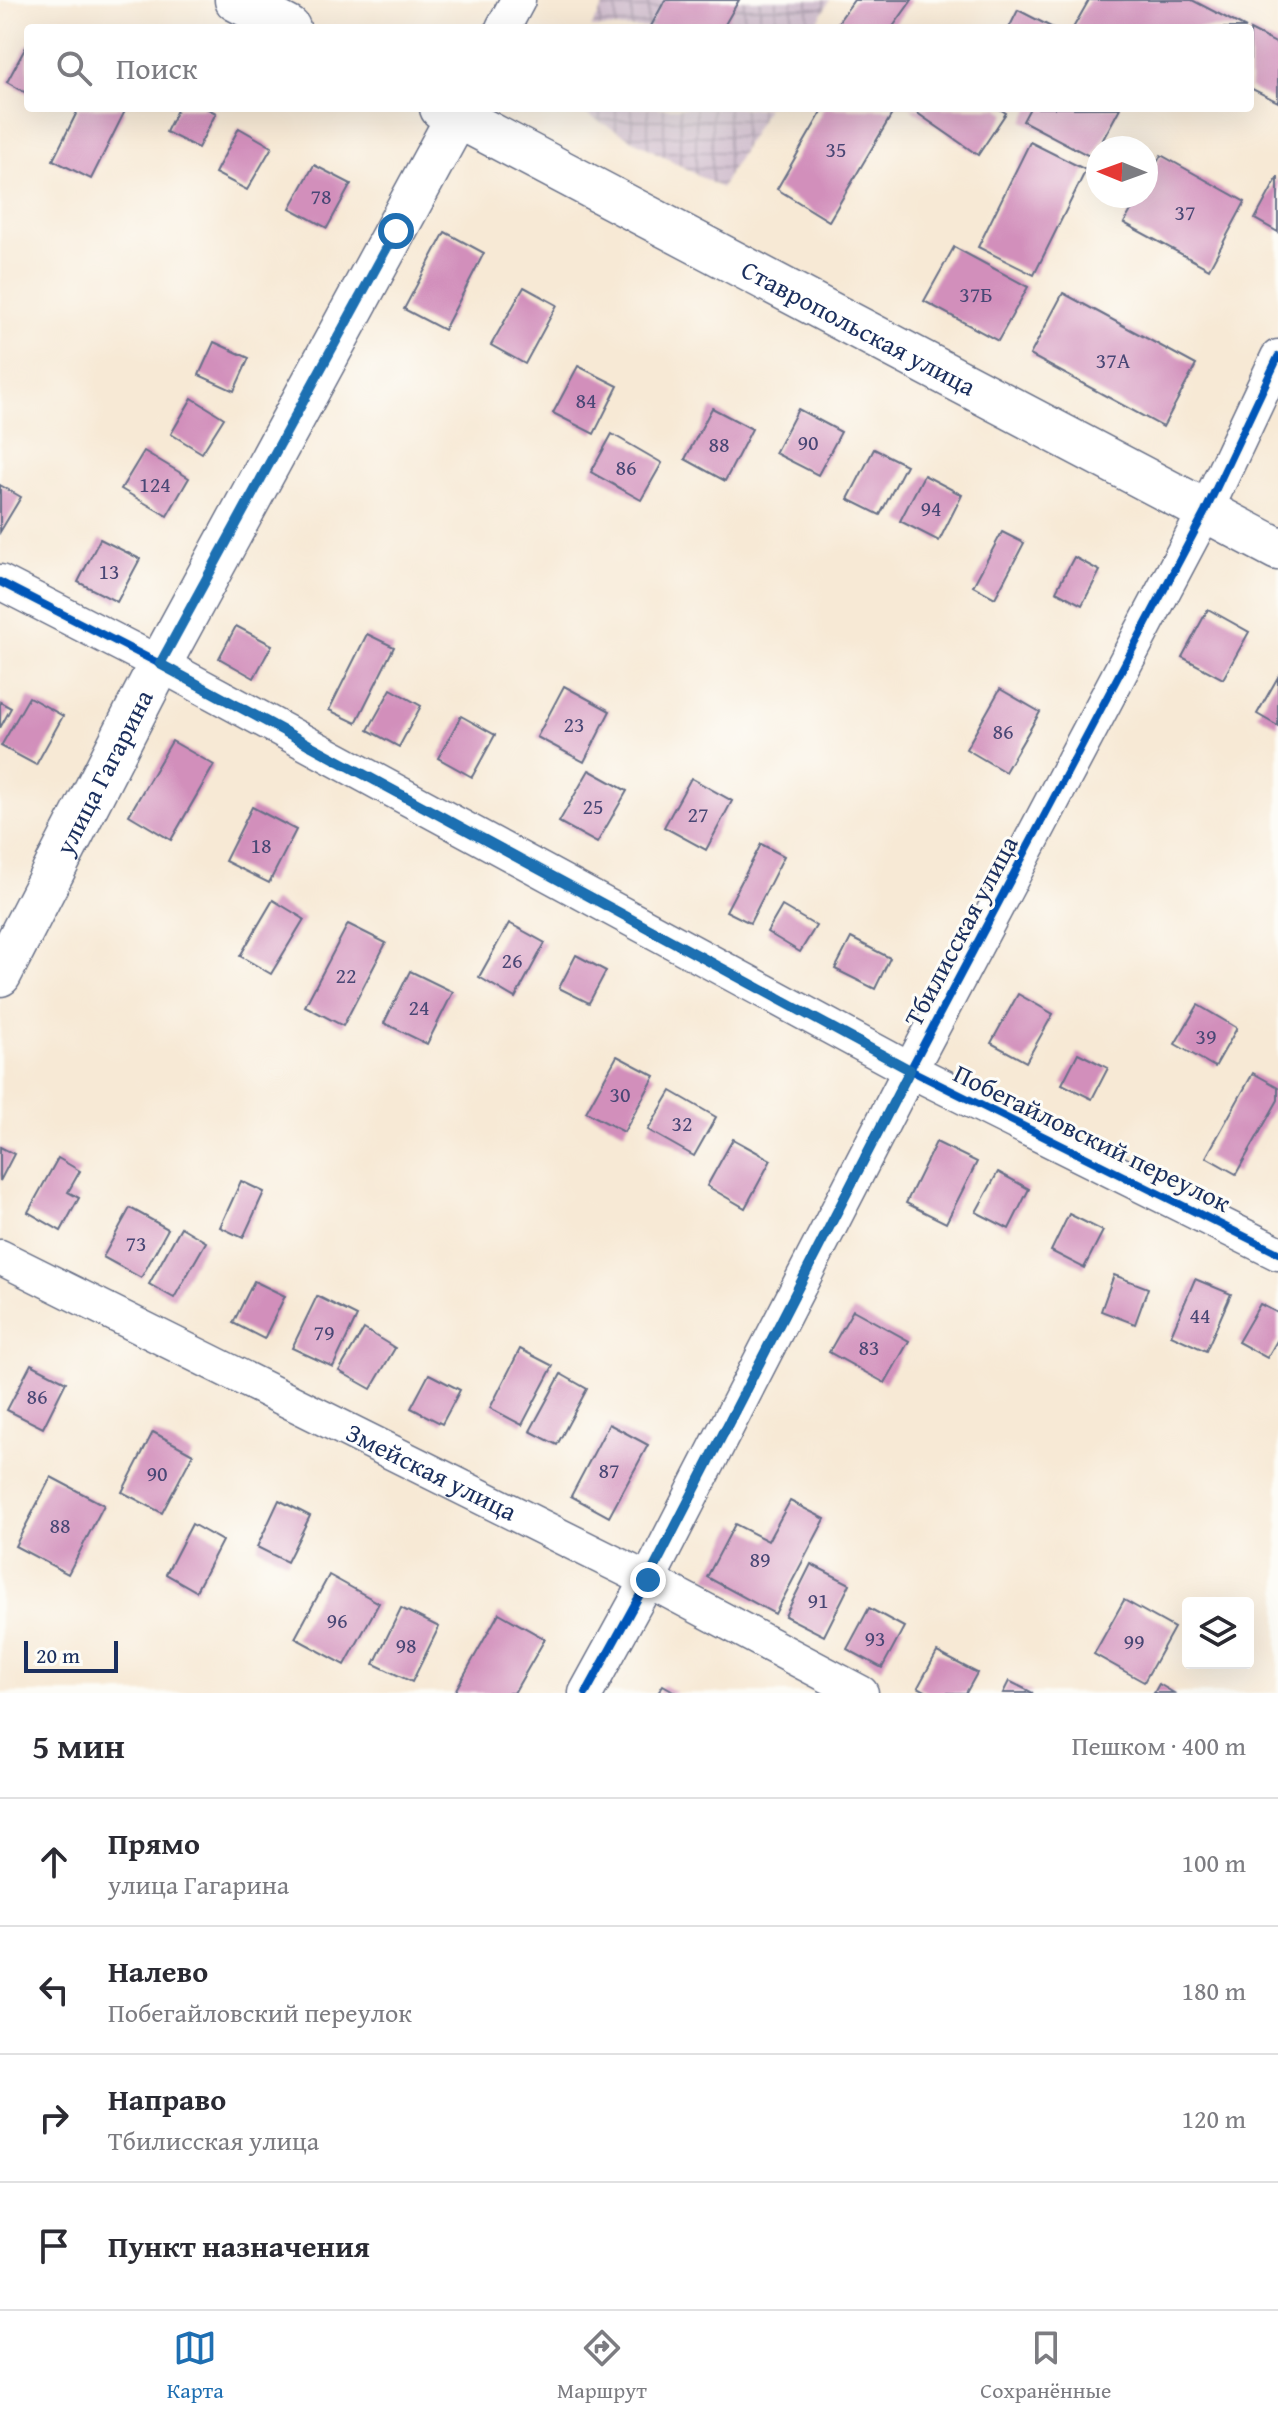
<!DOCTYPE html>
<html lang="ru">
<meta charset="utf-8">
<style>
:root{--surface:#fff;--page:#f2f2f3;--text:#2b2b33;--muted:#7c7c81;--line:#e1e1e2;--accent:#1f6fb2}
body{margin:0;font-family:"Gentium Book Plus",serif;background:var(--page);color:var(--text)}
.controls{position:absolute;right:24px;bottom:24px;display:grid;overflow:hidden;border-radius:8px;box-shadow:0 8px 32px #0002}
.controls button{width:72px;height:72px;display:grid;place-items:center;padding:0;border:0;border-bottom:2px solid var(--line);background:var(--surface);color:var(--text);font:40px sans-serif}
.compass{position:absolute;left:1086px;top:136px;width:72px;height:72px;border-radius:50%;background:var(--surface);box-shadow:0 8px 32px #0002;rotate:271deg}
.scale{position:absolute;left:24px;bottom:20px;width:94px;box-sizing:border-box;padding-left:8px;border:4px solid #1b2f5e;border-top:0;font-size:22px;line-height:28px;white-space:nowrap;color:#1b2f5e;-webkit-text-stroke:6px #fdfcf7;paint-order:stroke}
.stop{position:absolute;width:24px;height:24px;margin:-18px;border:6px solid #1f6fb2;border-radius:50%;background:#fff}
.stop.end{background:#1f6fb2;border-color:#fff;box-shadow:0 2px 8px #0008}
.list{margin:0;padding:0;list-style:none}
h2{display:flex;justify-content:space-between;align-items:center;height:104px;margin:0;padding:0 32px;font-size:34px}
h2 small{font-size:26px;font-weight:400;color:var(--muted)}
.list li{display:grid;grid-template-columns:52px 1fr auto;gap:24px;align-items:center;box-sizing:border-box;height:128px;padding:0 32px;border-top:2px solid var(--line)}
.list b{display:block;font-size:30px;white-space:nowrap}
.list p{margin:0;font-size:26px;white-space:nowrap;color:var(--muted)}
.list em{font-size:26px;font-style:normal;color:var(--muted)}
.icon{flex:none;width:44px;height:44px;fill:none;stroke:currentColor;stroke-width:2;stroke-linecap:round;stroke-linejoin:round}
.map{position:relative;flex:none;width:1278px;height:1693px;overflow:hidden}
.search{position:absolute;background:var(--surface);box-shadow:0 8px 32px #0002;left:24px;right:24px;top:24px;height:88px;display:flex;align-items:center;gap:20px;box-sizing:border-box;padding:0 28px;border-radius:8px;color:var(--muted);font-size:30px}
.sheet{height:616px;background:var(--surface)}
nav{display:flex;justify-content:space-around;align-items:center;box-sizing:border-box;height:112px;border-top:2px solid var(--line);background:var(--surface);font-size:22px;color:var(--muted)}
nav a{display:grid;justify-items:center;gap:4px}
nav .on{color:var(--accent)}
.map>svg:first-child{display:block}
.industrial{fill:url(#industrial-grid)}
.building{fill:#d28fbb}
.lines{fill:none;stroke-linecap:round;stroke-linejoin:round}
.minor-casing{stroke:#687088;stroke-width:37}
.tertiary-casing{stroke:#687088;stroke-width:45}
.minor{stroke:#fff;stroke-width:34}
.tertiary{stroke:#fff;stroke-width:42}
.cycleway-casing{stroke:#fdfcf7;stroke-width:13}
.cycleway{stroke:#0057b8;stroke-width:8}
.route{stroke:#1f6fb2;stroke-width:10}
.labels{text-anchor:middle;stroke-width:6;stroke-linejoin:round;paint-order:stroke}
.number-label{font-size:22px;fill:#494775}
.street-label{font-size:26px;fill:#1b2f5e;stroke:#fdfcf7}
</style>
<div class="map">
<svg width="1278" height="1693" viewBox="0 0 1278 1693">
<defs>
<pattern id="industrial-grid" width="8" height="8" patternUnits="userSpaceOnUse" patternTransform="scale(2)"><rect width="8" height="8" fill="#d0bdcd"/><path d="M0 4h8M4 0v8" fill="none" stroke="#a89aaa"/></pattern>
</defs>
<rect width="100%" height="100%" fill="#fdfcf7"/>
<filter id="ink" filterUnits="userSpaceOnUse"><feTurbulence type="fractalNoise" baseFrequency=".0125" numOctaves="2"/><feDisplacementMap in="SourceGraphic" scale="16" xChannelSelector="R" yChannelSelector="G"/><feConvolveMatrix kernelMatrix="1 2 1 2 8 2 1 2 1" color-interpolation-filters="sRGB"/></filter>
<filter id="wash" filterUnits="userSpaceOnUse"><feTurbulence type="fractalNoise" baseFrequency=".006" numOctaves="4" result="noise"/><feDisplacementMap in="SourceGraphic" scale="32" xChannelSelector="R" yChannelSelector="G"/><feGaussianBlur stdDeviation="1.8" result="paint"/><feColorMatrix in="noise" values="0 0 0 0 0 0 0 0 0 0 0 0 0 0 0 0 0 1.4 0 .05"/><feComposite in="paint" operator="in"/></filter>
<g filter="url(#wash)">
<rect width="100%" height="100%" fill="#f7e9d5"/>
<g class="industrial">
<polygon points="607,0 830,0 814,28 591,28"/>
<polygon points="575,108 767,108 721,188"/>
</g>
<g id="blocks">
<g class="building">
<polygon points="665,0 739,0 723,28 650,28"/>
<polygon points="854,0 912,0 892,28 834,28"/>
<polygon points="1089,0 1192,0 1246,28 1073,28"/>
<polygon points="1018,10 1053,28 1009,28"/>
<polygon points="1250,30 1278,44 1278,102 1250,88"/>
<polygon points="28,43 28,94 7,82"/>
<polygon points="79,108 120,108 125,111 91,179 53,160"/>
<polygon points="178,108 206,108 216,113 198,148 166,132"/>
<polygon points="824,108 895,109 829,221 777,189"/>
<polygon points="910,108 998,108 1006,113 978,155"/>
<polygon points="1030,108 1120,108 1093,158 1023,121"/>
<polygon points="239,128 272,147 247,190 215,173"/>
<polygon points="1030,142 1086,170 1034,275 978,247"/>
<polygon points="1161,155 1245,202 1209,269 1124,223 1139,196 1146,196 1146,183"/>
<polygon points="314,165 351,184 327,228 290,208"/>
<polygon points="1278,177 1278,232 1255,219"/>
<polygon points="445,232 484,253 444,330 404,309"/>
<polygon points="954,247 1028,287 998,341 924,301"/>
<polygon points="524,287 557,305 525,364 491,345"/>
<polygon points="1063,293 1196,365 1163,427 1030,355"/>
<polygon points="214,342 249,358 234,391 199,375"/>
<polygon points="578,366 618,386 594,434 553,413"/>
<polygon points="192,398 224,418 202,453 171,434"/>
<polygon points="712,408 752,429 725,481 685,459"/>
<polygon points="798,409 841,432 818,475 775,453"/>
<polygon points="612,434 662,463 641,500 591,472"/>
<polygon points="874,449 906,465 880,515 848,499"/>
<polygon points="144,451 189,478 167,516 121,489"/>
<polygon points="924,475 962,495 939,541 900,521"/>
<polygon points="0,485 21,497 0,532"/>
<polygon points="1002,532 1024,543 995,598 973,586"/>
<polygon points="100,539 140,559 117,602 78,582"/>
<polygon points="1074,557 1100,571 1082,605 1056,591"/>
<polygon points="1208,609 1249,632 1223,679 1182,657"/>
<polygon points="236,626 272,645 254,678 219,658"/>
<polygon points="367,634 394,647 356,723 329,710"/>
<polygon points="1278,677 1278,726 1257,714"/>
<polygon points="564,686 610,711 584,762 537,737"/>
<polygon points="391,689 421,706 399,747 368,730"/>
<polygon points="1000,689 1040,712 1005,772 966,749"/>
<polygon points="29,697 63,716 36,765 1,746"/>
<polygon points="0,702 11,708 0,728"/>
<polygon points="461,716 495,735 472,777 438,758"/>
<polygon points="172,741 214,765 171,840 129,815"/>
<polygon points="589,770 627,791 597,843 559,822"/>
<polygon points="691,778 732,801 706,850 664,827"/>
<polygon points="252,807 296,830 269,883 225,861"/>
<polygon points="761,844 784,856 750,923 726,911"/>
<polygon points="273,900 304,919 271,974 240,956"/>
<polygon points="782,906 816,926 800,952 767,932"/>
<polygon points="509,923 545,943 515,998 479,977"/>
<polygon points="348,924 386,943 343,1026 305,1006"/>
<polygon points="851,938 890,958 875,989 835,969"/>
<polygon points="576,955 606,971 589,1003 559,988"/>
<polygon points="410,971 453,992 427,1044 384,1023"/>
<polygon points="1018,994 1053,1014 1026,1062 991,1043"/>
<polygon points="1198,1005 1237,1028 1215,1067 1175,1044"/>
<polygon points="1078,1053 1108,1068 1092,1099 1062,1084"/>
<polygon points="617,1056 655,1076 624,1132 586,1112"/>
<polygon points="1253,1073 1278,1087 1278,1100 1236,1174 1206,1157"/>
<polygon points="671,1091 716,1117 694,1156 648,1130"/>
<polygon points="733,1139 771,1160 745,1208 707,1186"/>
<polygon points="936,1142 977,1162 946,1223 906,1203"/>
<polygon points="0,1147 14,1154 0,1181"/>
<polygon points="58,1158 80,1171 68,1192 79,1198 61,1231 28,1212"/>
<polygon points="998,1172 1029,1189 1009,1229 976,1212"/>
<polygon points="241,1181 264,1192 243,1238 220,1227"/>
<polygon points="130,1208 168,1229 141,1278 103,1257"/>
<polygon points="1069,1214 1103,1231 1084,1268 1051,1251"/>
<polygon points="181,1227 206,1242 174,1298 149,1284"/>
<polygon points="1114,1275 1148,1288 1135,1324 1101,1311"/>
<polygon points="1195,1279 1231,1294 1206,1351 1171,1335"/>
<polygon points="254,1281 285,1296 264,1339 233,1323"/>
<polygon points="317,1296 357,1316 333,1367 292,1348"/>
<polygon points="1260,1304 1278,1313 1278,1339 1267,1358 1238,1342"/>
<polygon points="853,1310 909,1341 885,1383 829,1352"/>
<polygon points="364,1329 395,1348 371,1389 339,1371"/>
<polygon points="520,1349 553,1366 522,1425 490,1408"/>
<polygon points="31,1364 66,1382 43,1428 7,1410"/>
<polygon points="429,1374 460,1390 442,1424 411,1408"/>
<polygon points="561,1374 587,1389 557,1445 530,1431"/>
<polygon points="609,1424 648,1445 609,1517 571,1496"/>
<polygon points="153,1432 193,1454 162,1513 122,1492"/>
<polygon points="51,1477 104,1505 68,1574 15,1546"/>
<polygon points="279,1500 310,1516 287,1562 257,1547"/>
<polygon points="790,1501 825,1519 775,1614 707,1577 735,1524 768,1541"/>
<polygon points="192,1524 222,1541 196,1591 166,1574"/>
<polygon points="811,1564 850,1584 824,1636 785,1616"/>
<polygon points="329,1575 379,1603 345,1665 295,1638"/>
<polygon points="1124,1600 1174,1628 1144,1682 1094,1654"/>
<polygon points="401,1608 439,1627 412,1682 374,1664"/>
<polygon points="869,1608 904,1627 882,1668 847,1649"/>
<polygon points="499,1613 545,1639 514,1693 454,1693"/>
<polygon points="937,1652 977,1673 966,1693 929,1693 918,1687"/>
<polygon points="1009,1681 1033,1693 1003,1693"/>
<polygon points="1159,1684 1174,1693 1154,1693"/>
<polygon points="663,1685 677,1693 658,1693"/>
</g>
</g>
</g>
<g filter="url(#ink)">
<use href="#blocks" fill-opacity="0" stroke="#687088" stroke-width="2"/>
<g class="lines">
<defs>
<g id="minor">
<polyline points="503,28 518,0"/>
<polyline points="0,582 160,664 910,1070 1278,1253"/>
<path id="s1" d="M0,1257L648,1580L861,1693"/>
<polyline points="586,1693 648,1580 910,1070 1205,512 1278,357"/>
</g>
<g id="tertiary">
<polyline points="236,0 289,28"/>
<path id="s2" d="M441,108L1278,549"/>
<path id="s3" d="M0,975L160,664L457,117"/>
</g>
</defs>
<use href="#minor" class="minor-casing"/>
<use href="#tertiary" class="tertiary-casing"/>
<use href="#minor" class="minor"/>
<use href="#tertiary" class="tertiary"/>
<defs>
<g id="cycleway">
<polyline points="0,582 160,664 910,1070 1278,1253"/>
<polyline points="586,1693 648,1580 910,1070 1205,512 1278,357"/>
</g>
</defs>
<use href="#cycleway" class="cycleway-casing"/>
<use href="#cycleway" class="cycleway"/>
</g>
</g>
<g class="lines" filter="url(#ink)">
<polyline class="route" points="396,231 160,664 910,1070 648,1580"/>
</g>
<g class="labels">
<g class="number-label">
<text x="836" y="157">35</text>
<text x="321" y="204">78</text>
<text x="1185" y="220">37</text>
<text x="976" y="302">37Б</text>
<text x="1113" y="368">37А</text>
<text x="586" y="408">84</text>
<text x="808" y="450">90</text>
<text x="719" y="452">88</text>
<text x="626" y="475">86</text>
<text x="155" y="492">124</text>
<text x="931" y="516">94</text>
<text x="109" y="579">13</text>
<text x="574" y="732">23</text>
<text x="1003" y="739">86</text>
<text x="593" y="814">25</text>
<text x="698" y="822">27</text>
<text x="261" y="853">18</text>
<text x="512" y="968">26</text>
<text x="346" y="983">22</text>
<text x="419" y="1015">24</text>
<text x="1206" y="1044">39</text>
<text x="620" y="1102">30</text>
<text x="682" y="1131">32</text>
<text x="136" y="1251">73</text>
<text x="1200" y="1323">44</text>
<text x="324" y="1340">79</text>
<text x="869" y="1355">83</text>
<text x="37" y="1404">86</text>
<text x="609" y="1478">87</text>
<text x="157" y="1481">90</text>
<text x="60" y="1533">88</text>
<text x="760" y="1567">89</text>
<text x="818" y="1608">91</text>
<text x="337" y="1628">96</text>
<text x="875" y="1646">93</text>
<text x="1134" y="1649">99</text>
<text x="406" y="1653">98</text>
</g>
<g class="street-label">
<text dy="9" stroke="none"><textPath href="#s2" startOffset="472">Ставропольская улица</textPath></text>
<text dy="9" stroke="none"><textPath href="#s3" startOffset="228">улица Гагарина</textPath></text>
<text transform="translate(961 931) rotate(-62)" y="9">Тбилисская улица</text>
<text transform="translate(1092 1138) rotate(26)" y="9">Побегайловский переулок</text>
<text dy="9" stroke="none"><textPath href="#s1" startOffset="482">Змейская улица</textPath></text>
</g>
</g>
</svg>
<div class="controls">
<button><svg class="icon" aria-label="layers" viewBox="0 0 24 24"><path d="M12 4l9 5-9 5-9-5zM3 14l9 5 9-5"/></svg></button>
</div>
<svg class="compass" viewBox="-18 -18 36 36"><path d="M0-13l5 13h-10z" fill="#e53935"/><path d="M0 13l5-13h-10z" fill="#7c7c81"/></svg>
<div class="scale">20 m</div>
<div class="stop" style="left:396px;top:231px"></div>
<div class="stop end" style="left:648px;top:1580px"></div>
<div class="search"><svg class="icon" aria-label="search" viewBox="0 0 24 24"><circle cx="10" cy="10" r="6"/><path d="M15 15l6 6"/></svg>Поиск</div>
</div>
<section class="sheet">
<h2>5 мин<small>Пешком · 400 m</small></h2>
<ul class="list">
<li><svg class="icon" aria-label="ahead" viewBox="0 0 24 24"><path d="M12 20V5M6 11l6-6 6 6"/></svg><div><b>Прямо</b><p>улица Гагарина</p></div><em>100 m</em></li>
<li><svg class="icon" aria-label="left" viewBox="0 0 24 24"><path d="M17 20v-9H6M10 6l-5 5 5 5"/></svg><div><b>Налево</b><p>Побегайловский переулок</p></div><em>180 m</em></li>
<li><svg class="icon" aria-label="right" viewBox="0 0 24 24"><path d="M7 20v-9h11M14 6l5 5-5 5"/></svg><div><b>Направо</b><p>Тбилисская улица</p></div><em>120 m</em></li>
<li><svg class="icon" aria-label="arrive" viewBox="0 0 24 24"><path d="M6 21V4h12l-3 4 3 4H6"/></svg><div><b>Пункт назначения</b></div></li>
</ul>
</section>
<nav>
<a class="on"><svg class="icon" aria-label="map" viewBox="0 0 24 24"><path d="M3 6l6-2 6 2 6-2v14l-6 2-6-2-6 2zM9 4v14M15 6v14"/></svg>Карта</a>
<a><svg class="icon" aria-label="directions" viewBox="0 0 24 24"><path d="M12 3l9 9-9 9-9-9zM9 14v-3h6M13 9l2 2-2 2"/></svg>Маршрут</a>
<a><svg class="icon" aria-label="saved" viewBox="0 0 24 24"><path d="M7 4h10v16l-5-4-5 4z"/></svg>Сохранённые</a>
</nav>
